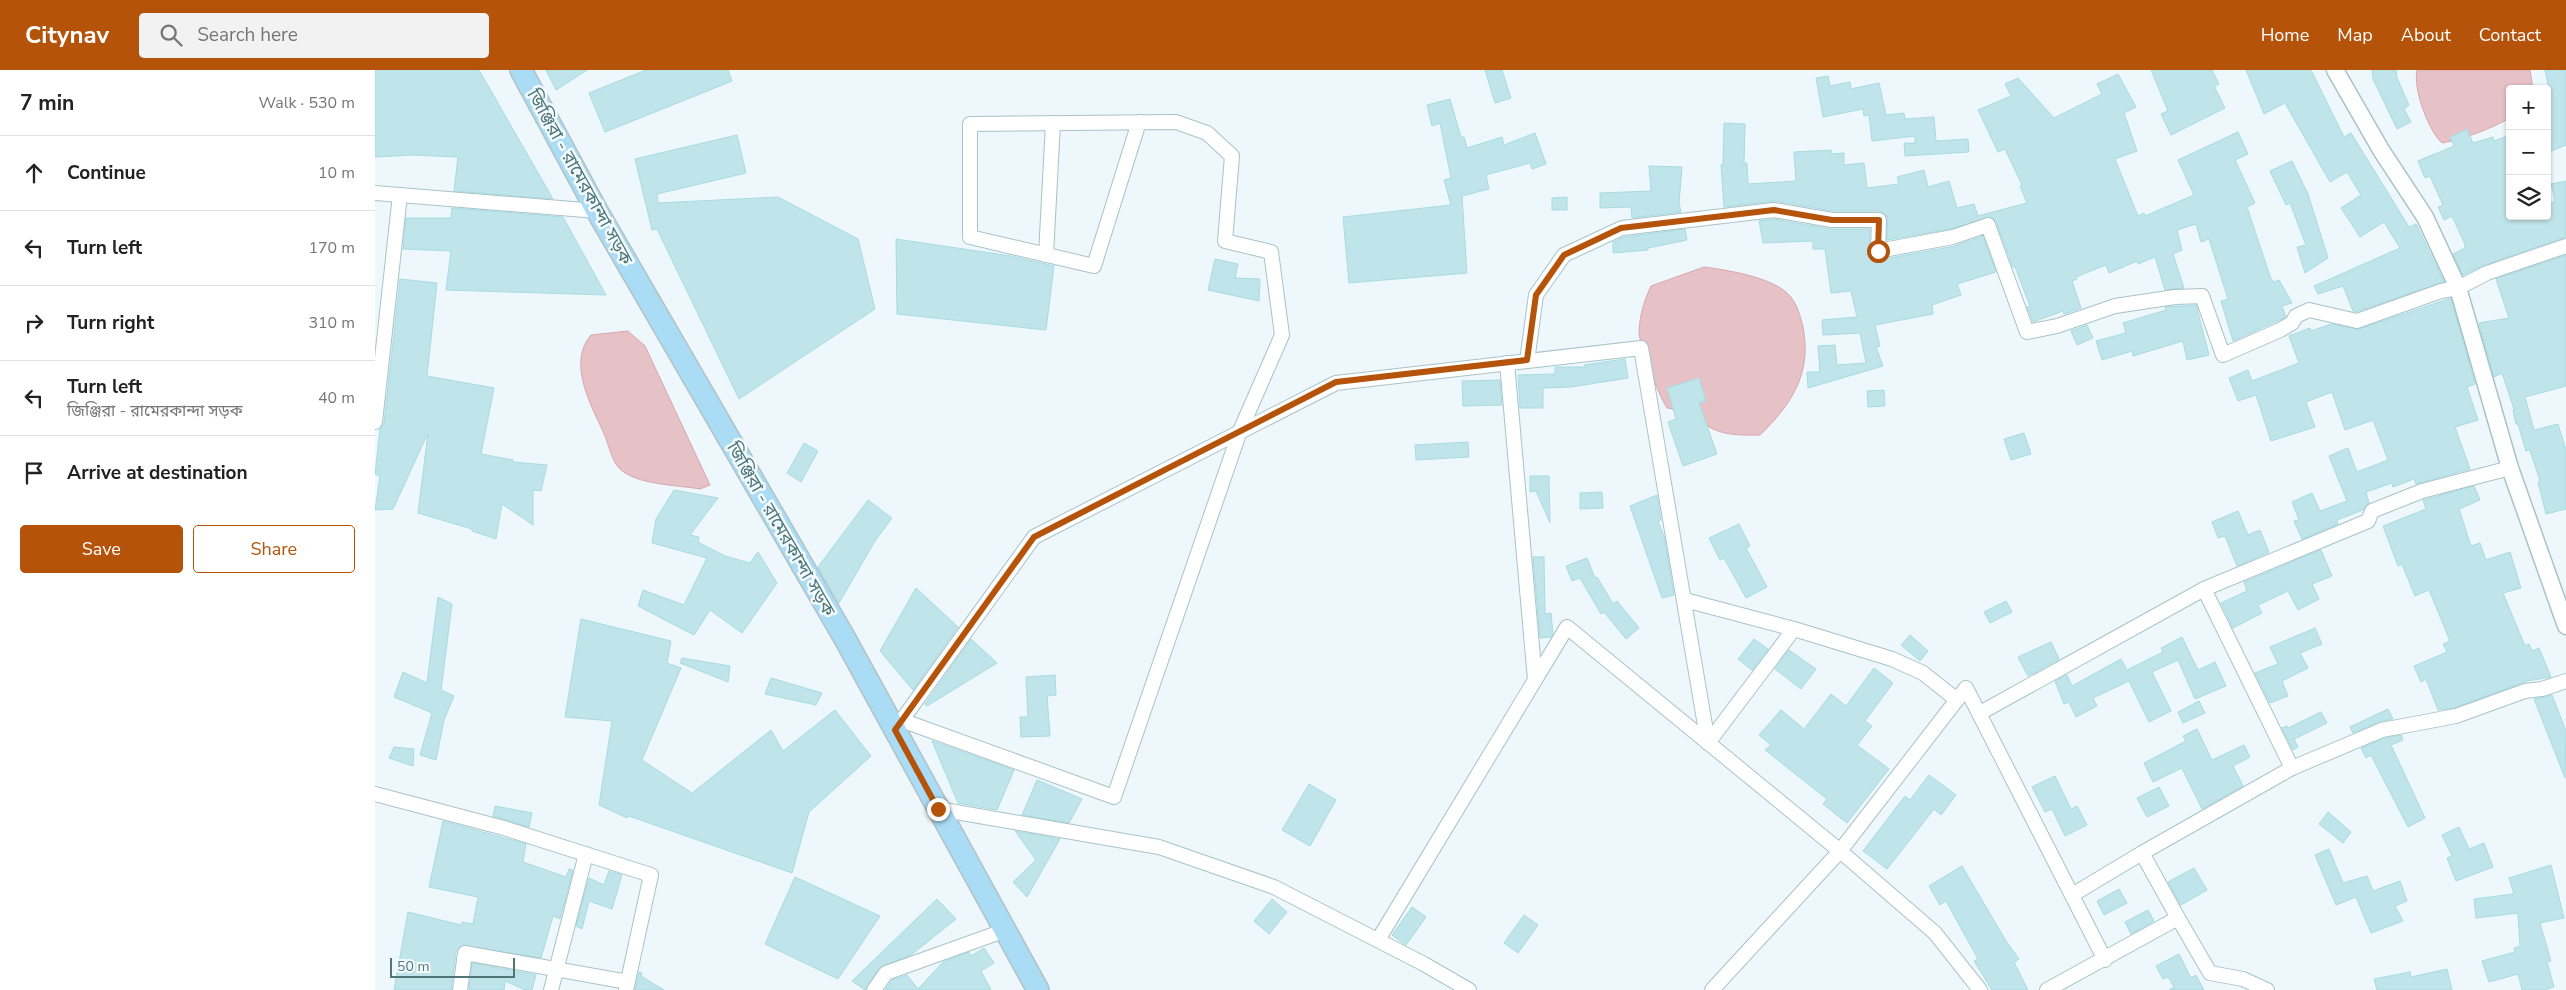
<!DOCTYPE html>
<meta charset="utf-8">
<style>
:root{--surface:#fff;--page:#f2f2f2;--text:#222;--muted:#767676;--line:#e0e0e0;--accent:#b45309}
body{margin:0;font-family:"Nunito Sans","Noto Sans Bengali",sans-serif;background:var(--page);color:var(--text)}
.controls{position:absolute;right:15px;top:15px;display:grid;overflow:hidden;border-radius:5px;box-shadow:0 1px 4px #0004}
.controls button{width:45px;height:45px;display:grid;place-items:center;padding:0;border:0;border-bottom:1px solid var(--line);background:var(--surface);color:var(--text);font:25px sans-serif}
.scale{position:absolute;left:15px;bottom:12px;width:125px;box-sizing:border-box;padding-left:5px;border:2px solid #4f7577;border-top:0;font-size:14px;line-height:18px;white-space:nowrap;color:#4f7577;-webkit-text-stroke:4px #f4fbfe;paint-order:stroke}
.stop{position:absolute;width:15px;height:15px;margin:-11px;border:4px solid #b45309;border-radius:50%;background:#fff}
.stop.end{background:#b45309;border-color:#fff;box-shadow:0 1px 5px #0008}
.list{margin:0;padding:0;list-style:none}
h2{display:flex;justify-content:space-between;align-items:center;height:65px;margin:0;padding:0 20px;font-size:21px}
h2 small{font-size:16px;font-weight:400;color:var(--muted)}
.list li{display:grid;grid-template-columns:32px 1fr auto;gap:15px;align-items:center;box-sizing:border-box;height:75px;padding:0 20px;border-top:1px solid var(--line)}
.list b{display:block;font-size:19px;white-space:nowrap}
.list p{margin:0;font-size:16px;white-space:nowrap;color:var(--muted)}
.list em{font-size:16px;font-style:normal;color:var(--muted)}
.actions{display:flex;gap:10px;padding:15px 20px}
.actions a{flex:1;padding:11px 0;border:1px solid var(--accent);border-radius:5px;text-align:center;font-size:18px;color:var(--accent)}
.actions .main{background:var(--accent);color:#fff}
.icon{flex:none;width:28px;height:28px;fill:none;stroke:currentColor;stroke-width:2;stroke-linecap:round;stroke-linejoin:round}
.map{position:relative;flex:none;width:2191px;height:920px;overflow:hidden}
header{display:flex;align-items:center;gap:30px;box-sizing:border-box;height:70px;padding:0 25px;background:var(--accent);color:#fff}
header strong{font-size:24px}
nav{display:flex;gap:28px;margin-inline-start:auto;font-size:18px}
.search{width:350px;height:45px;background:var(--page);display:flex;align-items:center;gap:12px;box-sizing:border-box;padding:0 18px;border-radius:5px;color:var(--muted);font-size:19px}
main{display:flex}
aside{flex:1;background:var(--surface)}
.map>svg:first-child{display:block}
.water{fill:#e6c1c6;stroke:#d7a8ae}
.building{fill:#bfe4e9;stroke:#a7dce2}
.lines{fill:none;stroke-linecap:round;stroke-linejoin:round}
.minor-casing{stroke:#a9c3c7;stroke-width:16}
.tertiary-casing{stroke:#a9c3c7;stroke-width:19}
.primary-casing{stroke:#b2c2c3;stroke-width:24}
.minor{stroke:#fff;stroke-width:14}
.tertiary{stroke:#fff;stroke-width:16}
.primary{stroke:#aadcf6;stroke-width:21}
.route{stroke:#b45309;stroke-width:6}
.labels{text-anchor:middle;stroke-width:5;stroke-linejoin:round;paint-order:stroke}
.street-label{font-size:18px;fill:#4f7577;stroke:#f4fbfe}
</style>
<header>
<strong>Citynav</strong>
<div class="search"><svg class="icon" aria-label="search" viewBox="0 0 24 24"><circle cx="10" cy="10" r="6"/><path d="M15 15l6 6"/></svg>Search here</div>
<nav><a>Home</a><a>Map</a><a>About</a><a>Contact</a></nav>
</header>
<main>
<aside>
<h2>7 min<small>Walk · 530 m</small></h2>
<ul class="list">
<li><svg class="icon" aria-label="ahead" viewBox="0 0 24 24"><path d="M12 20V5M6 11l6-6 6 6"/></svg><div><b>Continue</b></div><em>10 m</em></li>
<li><svg class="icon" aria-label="left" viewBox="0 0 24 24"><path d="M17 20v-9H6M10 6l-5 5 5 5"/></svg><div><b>Turn left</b></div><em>170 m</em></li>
<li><svg class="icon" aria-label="right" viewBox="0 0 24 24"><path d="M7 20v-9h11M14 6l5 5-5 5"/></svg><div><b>Turn right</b></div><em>310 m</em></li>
<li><svg class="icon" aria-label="left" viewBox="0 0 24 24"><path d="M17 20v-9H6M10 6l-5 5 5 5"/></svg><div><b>Turn left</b><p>জিঞ্জিরা - রামেরকান্দা সড়ক</p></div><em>40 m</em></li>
<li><svg class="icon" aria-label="arrive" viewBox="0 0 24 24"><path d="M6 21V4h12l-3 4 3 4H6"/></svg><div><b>Arrive at destination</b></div></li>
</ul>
<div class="actions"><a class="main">Save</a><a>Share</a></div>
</aside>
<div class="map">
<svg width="2191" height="920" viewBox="0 0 2191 920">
<rect width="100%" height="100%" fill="#edf7fc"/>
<g class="water">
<path d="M2042,0H2155L2158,19H2135V48C2113,60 2091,68 2067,73C2053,60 2038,19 2042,0Z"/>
<path d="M1329,197C1352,200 1395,207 1412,223C1422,232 1425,245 1428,257C1437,303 1417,334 1385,365C1370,365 1353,366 1338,359C1322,351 1311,340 1292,338C1284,326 1264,275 1264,261C1265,244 1269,231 1276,216Z"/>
<path d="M253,261L270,276L335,415L325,419C303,415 260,415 244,398C237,391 234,376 230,366C218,338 191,294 216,265Z"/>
</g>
<g class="building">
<polygon points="0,0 104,0 178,129 79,121 83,87 38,85 0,87"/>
<polygon points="171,0 212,0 181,20"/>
<polygon points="271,0 353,0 357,11 230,62 214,23"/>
<polygon points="1110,0 1127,0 1136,28 1120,33"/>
<polygon points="1776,0 1837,0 1844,14 1839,16 1850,38 1796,65 1786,44 1793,41"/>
<polygon points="1871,0 1936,0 1969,67 1976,63 2034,157 2041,154 2069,212 1981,242 1978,241 1968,216 1943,224 1939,216 2025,178 2009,152 1985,167 1966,138 1986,125 1972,102 1955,112 1910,33 1889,44"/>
<polygon points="1997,0 2021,0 2022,8 2034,35 2029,39 2036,52 2022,59 1998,9"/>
<polygon points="2170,0 2191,0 2191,75 2172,83 2172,24 2175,24"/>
<polygon points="1743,4 1761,37 1749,43 1762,81 1740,89 1763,146 1769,143 1770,146 1819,125 1803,90 1863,62 1873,84 1860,90 1880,133 1872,137 1896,209 1899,212 1904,210 1917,233 1907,236 1911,247 1858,271 1846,231 1853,229 1834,169 1826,172 1821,154 1802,160 1807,180 1798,184 1809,218 1790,220 1780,187 1763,194 1762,191 1734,203 1731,195 1701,207 1702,209 1697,211 1706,238 1689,244 1688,241 1658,252 1652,237 1655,236 1640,197 1638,197 1621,152 1615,147 1576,159 1512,170 1512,146 1504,141 1458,141 1400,131 1349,137 1346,95 1348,95 1349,53 1370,54 1369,93 1372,93 1373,114 1421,111 1419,82 1456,80 1457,84 1469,83 1469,95 1489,93 1492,118 1524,114 1522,107 1549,100 1553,117 1574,111 1582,138 1599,134 1603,146 1652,133 1645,116 1647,115 1630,79 1623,82 1603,40 1636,26 1630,14 1643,8 1679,48 1727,24 1722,14"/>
<polygon points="1453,6 1455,16 1475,12 1476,19 1504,13 1511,45 1529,43 1530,49 1559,47 1561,71 1593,69 1594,82 1530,86 1529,73 1540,73 1540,66 1497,71 1494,45 1489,46 1488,39 1448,47 1441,8"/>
<polygon points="1075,29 1086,67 1089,67 1092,78 1127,67 1129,75 1160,63 1171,94 1157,99 1155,93 1111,105 1114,119 1087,126 1092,203 974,213 968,147 1076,135 1069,110 1076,108 1065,53 1057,56 1052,35"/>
<polygon points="2092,59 2098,73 2118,67 2119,71 2135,65 2135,146 2172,146 2172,135 2180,131 2176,114 2191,111 2191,167 2109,195 2088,205 2078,184 2090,178 2089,172 2077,146 2069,150 2063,137 2068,135 2055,106 2050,108 2043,91 2079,76 2075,67"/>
<polygon points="362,65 371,103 282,124 283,133 403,127 483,169 500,239 364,329 282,159 277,160 260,89"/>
<polygon points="1917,91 1933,124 1953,188 1930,203 1922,177 1931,175 1915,133 1911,135 1895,101"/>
<polygon points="1274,96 1307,97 1304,133 1306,142 1257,148 1256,137 1225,138 1225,123 1276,121"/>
<polygon points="1192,127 1192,140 1177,140 1177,128"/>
<polygon points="77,138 188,147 231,225 71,220 76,181 28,179 31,148 76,148"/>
<polygon points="1399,149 1456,159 1495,159 1495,185 1504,190 1580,176 1608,166 1621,202 1582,214 1586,225 1557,235 1558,244 1500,255 1505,276 1501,277 1508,296 1433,318 1432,302 1445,302 1443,276 1460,275 1462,295 1491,293 1485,263 1448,265 1447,250 1482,247 1476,221 1456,223 1450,179 1438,179 1438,171 1388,173 1384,151"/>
<polygon points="1310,159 1312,170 1273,178 1273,180 1238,183 1238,172 1249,167"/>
<polygon points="521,169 636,186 679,196 671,260 522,244"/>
<polygon points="2191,185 2191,316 2150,327 2159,360 2183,354 2191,380 2191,439 2171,444 2163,412 2165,411 2155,380 2151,381 2143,354 2141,354 2138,340 2139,339 2127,303 2119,307 2104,253 2134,248 2121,209"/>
<polygon points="840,189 863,194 860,208 885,209 884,231 833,220"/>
<polygon points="25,209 62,213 52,306 119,318 106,384 138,390 138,392 172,395 166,421 158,420 158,455 127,434 121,469 97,461 97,459 43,443 53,363 18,439 0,440 5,406 0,404 5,359 9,353"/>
<polygon points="2076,228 2100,314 2092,317 2103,350 2080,357 2095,399 2041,414 2039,409 2018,417 2017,413 1991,422 1994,433 1988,440 1962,450 1963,454 1927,469 1919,451 1924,450 1917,432 1937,423 1945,441 1972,431 1954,386 1973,378 1982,402 2013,390 1998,350 1970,360 1957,322 1931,332 1940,357 1896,371 1881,325 1863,331 1854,308 1873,300 1877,311 1924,293 1914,266 1935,258 1936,261 1956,254 1984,259"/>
<polygon points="1821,235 1834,285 1812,290 1808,271 1758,286 1757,281 1727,290 1721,271 1751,263 1748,253 1791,240 1790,237"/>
<polygon points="1712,255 1718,268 1702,275 1696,261"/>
<polygon points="1250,289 1253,308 1196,317 1168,318 1168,338 1145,338 1143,305 1180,304 1180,297 1210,297 1209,295"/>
<polygon points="1324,308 1331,331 1324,333 1342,384 1308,396 1293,352 1301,349 1292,318"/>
<polygon points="1125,310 1127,335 1088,336 1087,311"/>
<polygon points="1509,320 1510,336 1493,337 1492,321"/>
<polygon points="1649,363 1656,384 1636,390 1629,369"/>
<polygon points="1093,372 1094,387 1041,390 1040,375"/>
<polygon points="429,373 443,381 426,412 412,403"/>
<polygon points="1155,406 1174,406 1175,453 1161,421 1155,422"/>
<polygon points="2099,416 2105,430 2084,439 2096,476 2105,473 2111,490 2135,482 2146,518 2128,523 2150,576 2154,574 2157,581 2164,578 2176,607 2152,611 2079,638 2063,640 2051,609 2046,612 2039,596 2072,582 2068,574 2075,571 2054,520 2040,526 2027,494 2023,496 2008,456 2051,439 2048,430"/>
<polygon points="299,420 343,428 315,465 324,467 323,472 350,486 375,493 383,482 402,513 367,563 335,540 319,565 263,536 268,520 309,535 332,488 277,473 281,449"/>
<polygon points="1227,422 1228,438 1205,439 1205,423"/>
<polygon points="1282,425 1286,450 1283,451 1289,466 1299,525 1287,528 1255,436"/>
<polygon points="493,430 517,448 500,471 464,533 443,497"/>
<polygon points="1863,441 1873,465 1885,460 1894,482 1862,496 1850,466 1843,468 1837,452"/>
<polygon points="1364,454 1375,476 1371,478 1392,517 1371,528 1349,488 1345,490 1334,468"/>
<polygon points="1946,480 1957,506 1937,514 1944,529 1923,540 1913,521 1883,535 1887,543 1858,558 1846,533 1872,521 1869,512"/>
<polygon points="1158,487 1169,487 1170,544 1176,543 1178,564 1176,567 1165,568"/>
<polygon points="1212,488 1220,508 1222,507 1238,534 1242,531 1264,558 1251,569 1229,542 1226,544 1205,508 1197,511 1191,496"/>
<polygon points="541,518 583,557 538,620 505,581"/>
<polygon points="63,527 77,534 66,620 79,626 69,650 61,690 45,685 57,643 19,627 28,602 52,613"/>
<polygon points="1631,531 1637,542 1615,553 1609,542"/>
<polygon points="206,549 296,571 292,593 306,598 267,690 317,723 396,660 408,681 460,640 496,686 434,742 417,803 254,746 252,748 224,735 237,651 190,647"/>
<polygon points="1940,558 1947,574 1925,583 1933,598 1907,611 1913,626 1895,633 1880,603 1903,594 1895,577"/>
<polygon points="1535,565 1553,581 1545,591 1526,575"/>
<polygon points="1807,567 1823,600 1840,592 1851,616 1820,629 1803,590 1777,602 1796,641 1774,652 1754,611 1718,628 1722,636 1701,647 1694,632 1689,634 1680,611 1692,605 1697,616 1746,589 1752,600 1788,582 1786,578"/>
<polygon points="596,569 622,593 552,636 550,634"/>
<polygon points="1379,569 1393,579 1377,600 1363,589"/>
<polygon points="1676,572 1684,589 1653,606 1643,587"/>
<polygon points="1414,580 1441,599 1426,619 1400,599"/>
<polygon points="307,588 355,596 353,612 305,593"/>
<polygon points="1499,598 1518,613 1490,651 1497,656 1482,675 1514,699 1472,753 1448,734 1452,729 1390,680 1396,675 1384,665 1406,640 1429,659 1456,624 1471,636"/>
<polygon points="680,605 681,625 672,626 675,666 646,667 645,647 653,647 651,607"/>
<polygon points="396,608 447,623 441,635 390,624"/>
<polygon points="2177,625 2191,661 2190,708 2159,629"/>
<polygon points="1824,631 1830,643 1808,653 1803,642"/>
<polygon points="2013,639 2018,649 2004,652 1978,663 1975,657"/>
<polygon points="1946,642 1952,653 1919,669 1923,677 1918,680 1907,658 1912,656 1913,658"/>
<polygon points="1822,659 1837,690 1869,675 1875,687 1858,696 1868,716 1827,739 1807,698 1778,712 1769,693 1811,671 1808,666"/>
<polygon points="2026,665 2028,670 2016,675 2050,748 2033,757 1996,685 1991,688 1986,678 2010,668"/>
<polygon points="557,671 639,700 622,740 583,733"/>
<polygon points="19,677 39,679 38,696 14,688"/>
<polygon points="1554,705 1581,725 1566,745 1559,739 1512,799 1488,781 1530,726 1535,730"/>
<polygon points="1680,706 1696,739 1702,736 1712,755 1690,766 1677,739 1670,742 1657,717"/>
<polygon points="662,710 707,729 694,753 647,745"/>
<polygon points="934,714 961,730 935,776 907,760"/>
<polygon points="1784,717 1794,736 1772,747 1762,728"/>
<polygon points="120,736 157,743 154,757 118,746"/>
<polygon points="1953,742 1976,762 1968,773 1944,754"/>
<polygon points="68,751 151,774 148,792 191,807 194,799 198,800 185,849 178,846 166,888 87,875 81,882 76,920 19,920 33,842 86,855 87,852 98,854 103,827 54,817"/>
<polygon points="2084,757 2094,779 2109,773 2118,797 2081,811 2072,788 2077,786 2067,765"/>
<polygon points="640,761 685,769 652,827 638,812 661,790"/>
<polygon points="1954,779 1968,813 1992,806 1998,821 2025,811 2032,831 2020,836 2028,851 1996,863 1981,827 1961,835 1940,785"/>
<polygon points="2176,795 2189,848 2165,853 2176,891 2172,892 2179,917 2169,920 2147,920 2143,904 2114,912 2107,891 2140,882 2139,878 2145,876 2143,843 2101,848 2099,829 2139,824 2134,808"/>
<polygon points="1587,796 1631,871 1644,889 1639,892 1653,920 1617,920 1599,891 1603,889 1571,831 1565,835 1554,816"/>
<polygon points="1819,798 1832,820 1806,835 1793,812"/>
<polygon points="234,801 247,805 237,839 214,831 207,859 201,856 214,808 229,815"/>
<polygon points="420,807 505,846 463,909 390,874"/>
<polygon points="1744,819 1752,833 1729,845 1722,831"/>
<polygon points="562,829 581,849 536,885 504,898 490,920 477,911"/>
<polygon points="897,829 912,842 894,864 879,851"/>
<polygon points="1037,837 1051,847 1031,875 1017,865"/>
<polygon points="1773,840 1779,851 1756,864 1750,852"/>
<polygon points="1149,845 1163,855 1143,883 1129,873"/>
<polygon points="609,878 619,893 606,901 616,920 510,920 517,910 532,905 543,919 568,892 594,882 596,886"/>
<polygon points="1804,884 1816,908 1821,905 1829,920 1794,920 1799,917 1793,907 1788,909 1781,896"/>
<polygon points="97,893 161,905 157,920 150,920 130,911 129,920 94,920"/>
<polygon points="2072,899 2077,920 2002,920 1999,909 2035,902 2036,907"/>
<polygon points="264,902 267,903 266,906 289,920 260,920"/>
</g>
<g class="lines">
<defs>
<g id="minor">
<polyline points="0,123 222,141"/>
<polyline points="671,185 678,53"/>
<polyline points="1152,291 1161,225 1189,185 1247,158 1399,140 1457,150 1504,150 1503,181 1578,167 1613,155 1652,262 1682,256 1740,236 1800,227 1827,226 1848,285 1905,260 1917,253 1921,246 1934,240 1982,251 2066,221 2083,218 2112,203 2191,176"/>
<polyline points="1132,293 1160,610"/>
<polyline points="0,352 25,125"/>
<polyline points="1829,519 1917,698 2007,660 2081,646 2150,621 2167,619 2191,611"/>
<polyline points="1310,530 1419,559"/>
<polyline points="1605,643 1829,519 1993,451 1997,441 2047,421 2135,398"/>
<polyline points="526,650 739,727 865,361 907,265 896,182 850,171 857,86 832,63 801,52 595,54 595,167 719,196 764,52"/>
<polyline points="522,657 659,467 961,313 1266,278 1333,673"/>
<polyline points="1333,673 1419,559 1517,589 1548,603 1582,630"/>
<polyline points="0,724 129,758 276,805 251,920"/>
<polyline points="563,739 784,777 899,817 1049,894 1094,920"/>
<polyline points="1767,783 1917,698"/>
<polyline points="1803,848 1835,903 1868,909 1892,920"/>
<polyline points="1003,870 1192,557 1465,781 1560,863 1605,920"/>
<polyline points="85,920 90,883 253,912"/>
<polyline points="176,920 211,784"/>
<polyline points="499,920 511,903 631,860"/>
<polyline points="1337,920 1465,781 1591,618 1730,890"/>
<polyline points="1672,920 1803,848 1767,783 1697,825"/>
</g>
<polyline id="tertiary" points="1960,0 2006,80 2050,147 2083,218 2135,398 2191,556"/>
<polyline id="primary" points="146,0 222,141 469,567 663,920"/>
</defs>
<use href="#minor" class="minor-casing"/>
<use href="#tertiary" class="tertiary-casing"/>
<use href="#primary" class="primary-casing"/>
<use href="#minor" class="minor"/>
<use href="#tertiary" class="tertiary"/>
<use href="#primary" class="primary"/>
</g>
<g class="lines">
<polyline class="route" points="563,739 520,660 659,467 961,312 1152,290 1161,225 1189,185 1246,158 1399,140 1457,150 1504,150 1503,181"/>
</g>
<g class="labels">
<g class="street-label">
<text transform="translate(205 107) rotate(61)" y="6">জিঞ্জিরা - রামেরকান্দা সড়ক</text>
<text transform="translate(406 459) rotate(60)" y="6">জিঞ্জিরা - রামেরকান্দা সড়ক</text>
</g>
</g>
</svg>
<div class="controls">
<button>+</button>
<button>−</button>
<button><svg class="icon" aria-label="layers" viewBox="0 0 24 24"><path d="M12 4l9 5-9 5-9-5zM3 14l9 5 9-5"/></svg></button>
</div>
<div class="scale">50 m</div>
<div class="stop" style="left:1503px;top:181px"></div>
<div class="stop end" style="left:563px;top:739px"></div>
</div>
</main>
